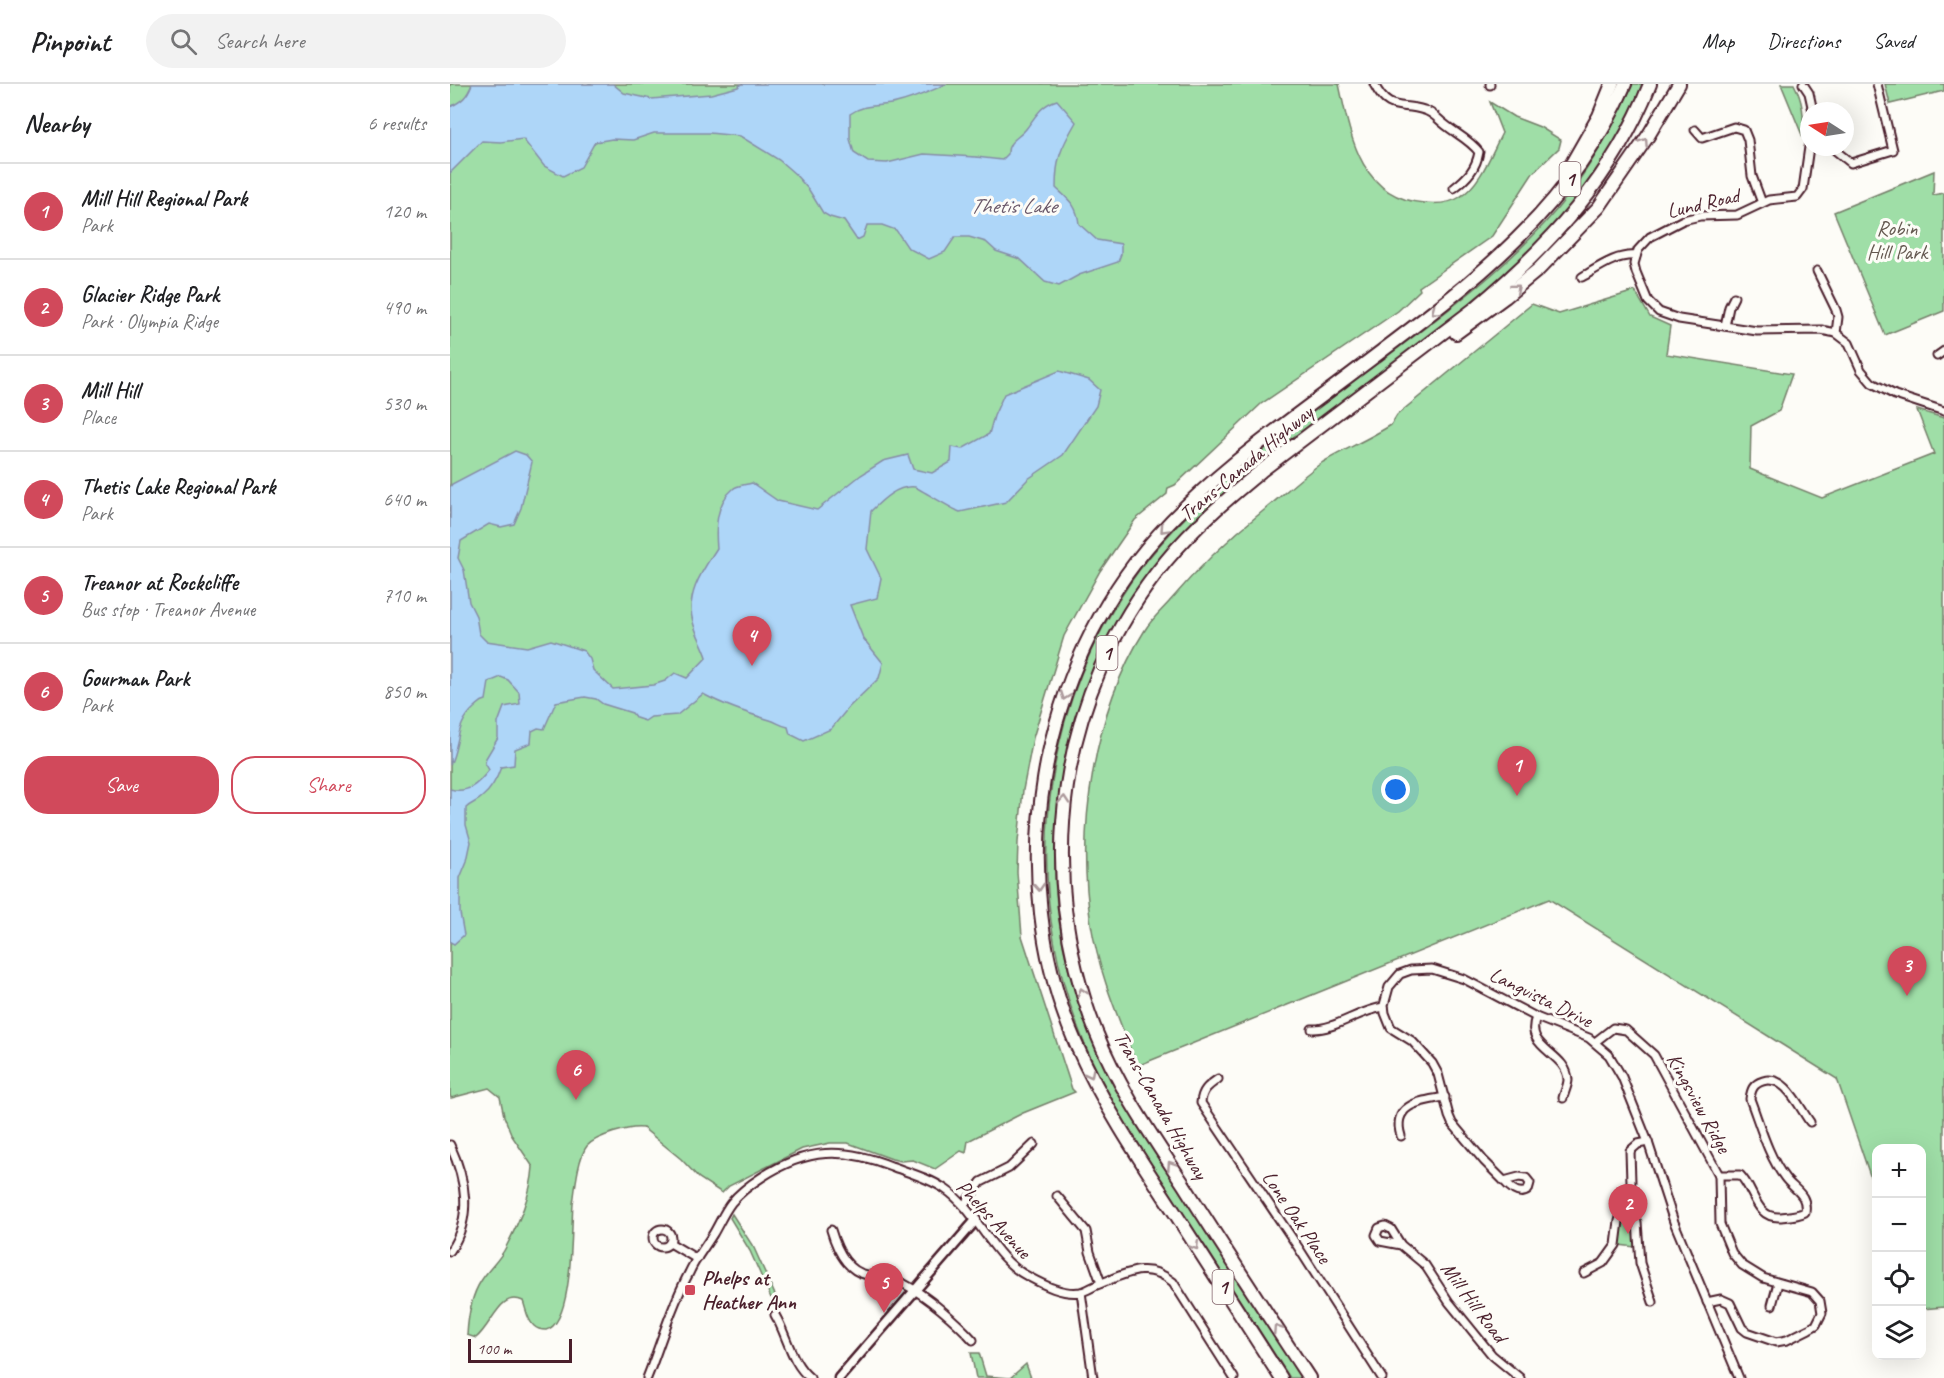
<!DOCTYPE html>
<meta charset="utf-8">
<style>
:root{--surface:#fff;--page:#f2f2f2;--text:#202124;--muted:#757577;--line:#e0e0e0;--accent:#d1495b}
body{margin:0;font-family:Caveat,sans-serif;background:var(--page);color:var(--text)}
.controls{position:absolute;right:18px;bottom:18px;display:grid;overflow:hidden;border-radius:12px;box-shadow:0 6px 24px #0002}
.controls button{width:54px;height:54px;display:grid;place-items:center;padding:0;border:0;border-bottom:2px solid var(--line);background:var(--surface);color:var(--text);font:30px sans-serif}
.compass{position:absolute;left:1350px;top:18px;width:54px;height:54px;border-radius:50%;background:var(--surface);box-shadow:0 6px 24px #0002;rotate:282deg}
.scale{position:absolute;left:18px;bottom:15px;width:104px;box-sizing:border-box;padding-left:6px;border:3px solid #4a1f2b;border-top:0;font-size:16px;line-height:21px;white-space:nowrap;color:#4a1f2b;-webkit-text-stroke:4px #fdfcf7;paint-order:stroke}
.you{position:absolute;left:946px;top:706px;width:21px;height:21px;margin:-15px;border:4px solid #fff;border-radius:50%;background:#1a73e8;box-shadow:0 0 0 9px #1a73e833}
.badge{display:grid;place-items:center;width:39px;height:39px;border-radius:50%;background:var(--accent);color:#fff;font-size:20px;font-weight:700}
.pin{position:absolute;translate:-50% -50px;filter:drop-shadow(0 2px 3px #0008)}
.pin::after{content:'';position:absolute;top:32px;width:21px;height:18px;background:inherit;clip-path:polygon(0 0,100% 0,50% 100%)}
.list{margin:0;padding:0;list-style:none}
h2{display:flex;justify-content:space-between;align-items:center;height:78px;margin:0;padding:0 24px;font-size:26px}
h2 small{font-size:20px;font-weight:400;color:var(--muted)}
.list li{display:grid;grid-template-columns:39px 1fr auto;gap:18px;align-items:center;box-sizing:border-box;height:96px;padding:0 24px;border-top:2px solid var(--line)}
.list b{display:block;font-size:22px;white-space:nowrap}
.list p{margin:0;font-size:20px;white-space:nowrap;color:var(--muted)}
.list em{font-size:20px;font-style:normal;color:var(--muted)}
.actions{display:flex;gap:12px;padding:18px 24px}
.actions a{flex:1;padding:14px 0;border:2px solid var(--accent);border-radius:24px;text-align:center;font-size:21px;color:var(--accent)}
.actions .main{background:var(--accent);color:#fff}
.icon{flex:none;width:33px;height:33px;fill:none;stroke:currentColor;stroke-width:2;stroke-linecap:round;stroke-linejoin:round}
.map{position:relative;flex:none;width:1494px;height:1294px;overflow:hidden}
header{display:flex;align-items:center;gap:36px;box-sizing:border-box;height:84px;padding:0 30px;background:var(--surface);border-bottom:2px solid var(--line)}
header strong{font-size:28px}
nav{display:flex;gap:33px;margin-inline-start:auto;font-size:21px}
.search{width:420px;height:54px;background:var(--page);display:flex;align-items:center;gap:15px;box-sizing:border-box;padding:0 21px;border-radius:33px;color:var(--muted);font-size:22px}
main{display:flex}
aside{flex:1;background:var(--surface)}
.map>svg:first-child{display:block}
.green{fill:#9fdea7;stroke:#747e69;stroke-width:1.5}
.water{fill:#aed6f8;stroke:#868da6;stroke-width:1.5}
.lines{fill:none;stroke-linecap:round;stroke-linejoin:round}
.minor-casing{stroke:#4a1f2b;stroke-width:11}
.tertiary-casing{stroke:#4a1f2b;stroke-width:13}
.motorway-casing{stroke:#4a1f2b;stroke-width:16}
.minor{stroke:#fdfcf7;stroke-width:7}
.tertiary{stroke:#fdfcf7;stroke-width:8}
.motorway{stroke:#fdfcf7;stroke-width:12}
.oneway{stroke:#ac999b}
.poi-dot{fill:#d1495b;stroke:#fdfcf7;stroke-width:2}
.labels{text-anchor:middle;stroke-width:6;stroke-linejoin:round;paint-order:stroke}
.shield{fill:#fdfcf7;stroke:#806168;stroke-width:1.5}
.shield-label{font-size:20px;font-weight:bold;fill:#4a1f2b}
.street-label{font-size:21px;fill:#4a1f2b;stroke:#fdfcf7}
.park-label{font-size:21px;fill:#645850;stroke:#fdfcf7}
.poi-label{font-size:21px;font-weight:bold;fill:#4a1f2b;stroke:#fdfcf7;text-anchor:start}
.water-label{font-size:22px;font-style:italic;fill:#685668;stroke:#fdfcf7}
</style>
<header>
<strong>Pinpoint</strong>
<div class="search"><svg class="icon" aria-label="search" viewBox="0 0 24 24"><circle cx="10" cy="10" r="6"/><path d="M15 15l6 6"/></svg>Search here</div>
<nav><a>Map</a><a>Directions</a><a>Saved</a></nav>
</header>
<main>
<aside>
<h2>Nearby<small>6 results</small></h2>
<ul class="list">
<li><span class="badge">1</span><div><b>Mill Hill Regional Park</b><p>Park</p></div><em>120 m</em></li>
<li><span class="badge">2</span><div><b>Glacier Ridge Park</b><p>Park · Olympia Ridge</p></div><em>490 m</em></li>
<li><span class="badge">3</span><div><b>Mill Hill</b><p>Place</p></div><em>530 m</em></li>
<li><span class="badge">4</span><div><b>Thetis Lake Regional Park</b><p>Park</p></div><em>640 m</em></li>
<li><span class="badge">5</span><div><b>Treanor at Rockcliffe</b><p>Bus stop · Treanor Avenue</p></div><em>710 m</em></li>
<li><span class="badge">6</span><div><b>Gourman Park</b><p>Park</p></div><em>850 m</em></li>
</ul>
<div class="actions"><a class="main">Save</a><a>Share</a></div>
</aside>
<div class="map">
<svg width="1494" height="1294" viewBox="0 0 1494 1294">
<rect width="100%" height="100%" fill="#fdfcf7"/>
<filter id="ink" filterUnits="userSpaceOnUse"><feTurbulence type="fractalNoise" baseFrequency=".0167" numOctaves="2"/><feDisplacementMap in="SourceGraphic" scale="12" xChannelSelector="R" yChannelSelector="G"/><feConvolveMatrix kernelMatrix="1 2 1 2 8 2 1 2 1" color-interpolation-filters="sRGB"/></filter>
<g filter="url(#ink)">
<g class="green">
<path d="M0,0H889C900,51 910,114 974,119C986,120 1000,120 1010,113C1031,100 1041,70 1052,49L1040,18L1064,33L1090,43L1111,56L1109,64L1083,89L1042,152L969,203L970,206L948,227L811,320L725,401L718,404L717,410L685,436L650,487L614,552L583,654L573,706L568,758L567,788L572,852L622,1005L625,1008L573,1029L518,1057L516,1069L511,1067L485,1085L463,1076L451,1077L442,1075L398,1059H380L352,1065L279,1102L272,1109L249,1094L231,1075L193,1044C180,1042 146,1052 137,1062C128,1073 125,1106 123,1120C121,1142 124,1240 96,1246C91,1246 87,1245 84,1242C77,1236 76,1225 73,1217C50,1206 43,1240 26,1254L17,1251C18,1234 21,1212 31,1197C38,1185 50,1176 56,1163C69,1138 81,1111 83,1083L62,1052L54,1032L50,1013L39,1004L1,1014L0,1011Z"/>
<path d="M1183,0H1194C1172,51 1143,99 1106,141C1093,156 1078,170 1064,184L720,465C604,603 568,798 647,964C660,991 678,1017 694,1044C743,1129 798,1211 852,1294H840C801,1234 763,1174 724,1115C691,1064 656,1012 633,956C572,806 588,633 680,499C706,461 739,429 773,398C830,353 888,309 947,265C1008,219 1072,172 1119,110C1145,76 1165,39 1183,0Z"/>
<path d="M1331,0H1344C1353,17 1355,33 1352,51Z"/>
<polygon points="1435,0 1494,0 1494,7 1440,20"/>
<polygon points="1484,87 1483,111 1494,109 1494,227 1435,251 1384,128"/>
<path d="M1185,207L1200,233L1220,242L1216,270L1342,290L1329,327L1301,342L1300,385L1372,414L1484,370L1467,326L1494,334V1223L1472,1225V1064H1426V1109L1387,995L1099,815L687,982C669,935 649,890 641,840C626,745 643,628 695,546C701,536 711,527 719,518C747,485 779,454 813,427C833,411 852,392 873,378C895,365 919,355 941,341L947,331L1082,220L1109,230Z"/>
<polygon points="282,1130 304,1164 326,1213 321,1214 300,1167 280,1134"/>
<polygon points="1175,1137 1180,1137 1185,1149 1185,1163 1169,1161 1172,1140"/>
<polygon points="521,1269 529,1269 536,1292 560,1294 576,1280 581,1294 526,1294"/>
</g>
<g class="water">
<path d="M22,0H163L174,9L201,15L261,10L288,3L291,0H497C480,7 464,15 446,19C430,23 415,19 400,30V55L404,69L418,78L437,79L474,70L526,73L552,76L558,70C557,57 569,54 576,45C586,32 591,21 607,16L626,38C611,64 606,74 606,104C619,116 627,121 629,140L647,156L671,160V170L668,178L629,191L609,202L595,198L570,175L546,167L536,158L519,153H505L495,168L479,175L458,164L446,146L432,141H417L413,153L407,156L394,137L380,133L373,129L359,106L345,90L329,76L290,52L259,49H204L183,56L162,55L145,58L131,83L113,92L94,82L73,55L51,58L32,57L0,89V23C12,17 17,13 22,0Z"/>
<path d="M609,287L639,296L650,306L646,322L613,371L578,395L556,418L510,428C502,425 468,404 465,403C447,401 432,416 421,427L417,465L431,494L427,514L400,521L413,554L433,579L429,594L399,623L381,645L354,657L340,650L338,643C331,642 327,638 320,636C296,629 275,622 253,610L227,631L201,633L195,637L186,634L182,629L153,620L146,615L135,613L106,618L94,645L88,644L82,647L81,659L65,665L64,681L51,683C47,695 42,705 32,713C27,718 21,719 16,724V741L21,758L17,777L10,794V829L14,851L4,860L0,858V705C18,710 28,700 39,686L35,679L36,674L48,654V639L54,623L70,620L69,608L58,596L51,593L39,598L36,616C30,617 29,620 24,624C5,641 10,660 0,681V403L2,400L65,367L76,371L82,378L71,424L64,440L51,443L39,440L11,457L8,474L14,486L19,518L26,532L29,550L36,557L77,563L101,556L134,567L140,575L143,586L163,605L203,601L215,597L225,589L237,594L257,573C253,561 246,550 243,538C235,510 253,486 267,464C265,444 266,419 283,405C287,401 296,401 302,399L328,417L367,426L411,391L433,377L458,371L463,385L482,389L501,378L502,363L512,365L539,350L544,332L554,310Z"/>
</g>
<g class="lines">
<defs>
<g id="minor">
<path d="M924,0C939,30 951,18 974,26C982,28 987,34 993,39C1006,50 1019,55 1029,68C1026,85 1017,94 1004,104"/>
<polyline points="1353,0 1359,9 1363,27"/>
<polyline points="1040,1 1040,0"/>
<polyline points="1245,46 1252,54 1284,43 1294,46 1298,56 1302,92 1312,119"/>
<polyline points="1359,63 1353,105 1347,113 1319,116 1287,131 1250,132 1233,136 1200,153 1188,166 1184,180 1186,188 1198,217 1209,228 1229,235 1307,247 1371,246 1386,249 1399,259 1411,286 1422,299 1445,311 1494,327"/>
<polyline points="1381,63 1401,79 1443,66 1427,0"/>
<polyline points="1367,187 1386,226 1388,233 1386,249"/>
<path d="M1132,193C1148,184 1166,170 1186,172"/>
<polyline points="1275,242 1279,223 1284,213"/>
<polyline points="1487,272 1494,267"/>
<path d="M1086,933C1073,965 1117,968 1118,996C1118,1001 1114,1009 1113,1014"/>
<path d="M862,945C885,946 909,926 934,923"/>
<polyline points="1145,958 1163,944 1176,946 1204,971 1269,1091 1270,1140 1282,1169 1292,1181 1313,1194 1362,1208 1370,1217 1372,1229 1366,1241 1359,1245 1337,1256 1326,1258 1297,1248 1292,1244 1280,1219 1271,1215 1257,1218"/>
<path d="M768,995C758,1002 752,1006 751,1019L848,1163L932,1294"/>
<path d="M951,1052C941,1020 971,1017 995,1013"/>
<path d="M0,1061C16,1096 23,1133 0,1167"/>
<path d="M1269,1091H1290C1305,1106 1305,1135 1331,1133C1340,1132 1347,1132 1355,1128C1358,1110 1344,1106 1335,1094C1318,1072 1310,1041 1300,1015C1301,1006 1303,1000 1313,997C1335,990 1349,1023 1360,1038"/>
<path d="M1069,1093L1076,1094L1080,1099L1078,1106C1069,1113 1060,1104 1054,1097Z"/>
<polyline points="1054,1097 1034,1077 1002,1039 999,1032 988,990 982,979 962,957 941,944 935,929 934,921 939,903 950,890 961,886 982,885 1014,895 1086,933 1139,954 1159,971 1172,993 1198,1058 1224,1138 1289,1294"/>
<polyline points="607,1112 636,1147 640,1168 651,1199"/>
<polyline points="514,1121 531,1098 559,1084 584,1060"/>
<polyline points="1173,1123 1187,1138 1190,1179 1203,1218"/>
<circle cx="212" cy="1154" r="9"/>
<path d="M381,1146C386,1163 396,1187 417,1191C430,1193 442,1194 454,1200C476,1211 507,1238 523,1256"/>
<polyline points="220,1159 247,1175"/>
<polyline points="951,1161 930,1157 926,1151 929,1144 935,1142 941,1145 951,1161 975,1181 999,1218 1042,1271 1070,1294"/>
<polyline points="1134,1189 1153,1179 1166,1161 1169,1137 1181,1098 1180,1067 1188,1060 1198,1058"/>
<polyline points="631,1208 643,1294"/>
<polyline points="1322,1221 1328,1199"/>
<path d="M325,1231C337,1251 341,1279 360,1294"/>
<path d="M197,1294C211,1259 221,1222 239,1189C245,1175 255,1163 263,1150C269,1140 274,1128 281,1119C290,1108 301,1100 312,1093C357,1064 393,1063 441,1082C460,1089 479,1094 495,1105C529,1128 542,1175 579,1193C594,1201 613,1211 631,1208C636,1207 642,1203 647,1201C675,1190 697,1176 723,1198L784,1294"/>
</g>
<polyline id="tertiary" points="389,1294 526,1136"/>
<g id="motorway">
<polyline points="1121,81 1149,32 1162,0"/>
<polyline points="1006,249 1055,213 1089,185 1149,123 1198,52 1229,0"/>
<path d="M831,1294C795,1238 759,1182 723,1126C688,1073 652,1019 626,960C553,794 587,586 708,451C762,391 828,345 892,297C1004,212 1118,135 1175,0"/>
<path d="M859,1294C817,1230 775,1166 734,1101C702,1052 668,1003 646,948C583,790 608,608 716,477C744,443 777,415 811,387L1024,225C1099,163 1164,92 1200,0"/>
</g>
</defs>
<use href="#minor" class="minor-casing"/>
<use href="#tertiary" class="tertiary-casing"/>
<use href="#motorway" class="motorway-casing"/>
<use href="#minor" class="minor"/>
<use href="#tertiary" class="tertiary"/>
<use href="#motorway" class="motorway"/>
</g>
<defs><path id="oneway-chevron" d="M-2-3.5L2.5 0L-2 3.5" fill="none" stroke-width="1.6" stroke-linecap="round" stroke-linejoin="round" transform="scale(1.5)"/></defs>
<g class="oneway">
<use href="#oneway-chevron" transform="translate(1194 58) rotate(-56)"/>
<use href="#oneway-chevron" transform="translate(1066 204) rotate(-40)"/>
<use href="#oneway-chevron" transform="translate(985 227) rotate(143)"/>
<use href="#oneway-chevron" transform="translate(714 445) rotate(133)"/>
<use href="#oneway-chevron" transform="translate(615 612) rotate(110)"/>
<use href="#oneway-chevron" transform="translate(614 716) rotate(-85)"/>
<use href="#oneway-chevron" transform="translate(589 803) rotate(86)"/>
<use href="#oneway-chevron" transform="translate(632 908) rotate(-107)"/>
<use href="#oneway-chevron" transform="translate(640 990) rotate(63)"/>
<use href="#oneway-chevron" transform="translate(721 1081) rotate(-123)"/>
<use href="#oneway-chevron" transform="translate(745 1162) rotate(57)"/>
<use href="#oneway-chevron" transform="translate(827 1245) rotate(-123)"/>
</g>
</g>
<rect class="poi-dot" x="234" y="1200" width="12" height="12" rx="3"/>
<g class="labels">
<g class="shield">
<rect x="1109.5" y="78" width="21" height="34" rx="4.5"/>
<rect x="646.5" y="552" width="21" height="34" rx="4.5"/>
<rect x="762.5" y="1186" width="21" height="34" rx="4.5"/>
</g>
<g class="shield-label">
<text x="1120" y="102">1</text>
<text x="657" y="576">1</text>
<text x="773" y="1210">1</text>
</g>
<g class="street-label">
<text transform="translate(1253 119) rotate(-13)" y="7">Lund Road</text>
<text transform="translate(796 379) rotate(-40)" y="7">Trans-Canada Highway</text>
<text transform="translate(1091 913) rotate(26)" y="7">Langvista Drive</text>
<text transform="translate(1249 1019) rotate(61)" y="7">Kingsview Ridge</text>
<text transform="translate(711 1021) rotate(60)" y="7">Trans-Canada Highway</text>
<text transform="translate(847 1133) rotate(56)" y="7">Lone Oak Place</text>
<text transform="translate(544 1135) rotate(47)" y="7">Phelps Avenue</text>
<text transform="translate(1024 1218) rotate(53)" y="7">Mill Hill Road</text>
</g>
<g class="park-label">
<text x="1447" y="151">Robin<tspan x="1447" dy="24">Hill Park</tspan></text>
</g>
<g class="poi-label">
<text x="252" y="1201">Phelps at<tspan x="252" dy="24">Heather Ann</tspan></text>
</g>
<g class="water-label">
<text x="563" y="129">Thetis Lake</text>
</g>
</g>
</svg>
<div class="controls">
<button>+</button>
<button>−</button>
<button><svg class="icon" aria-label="locate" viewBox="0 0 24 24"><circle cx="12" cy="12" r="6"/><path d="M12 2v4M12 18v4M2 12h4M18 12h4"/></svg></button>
<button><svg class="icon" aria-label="layers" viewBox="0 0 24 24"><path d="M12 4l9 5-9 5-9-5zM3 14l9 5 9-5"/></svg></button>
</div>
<svg class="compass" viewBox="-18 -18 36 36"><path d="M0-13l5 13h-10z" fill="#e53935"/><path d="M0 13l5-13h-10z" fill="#757577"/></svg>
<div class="scale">100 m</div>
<div class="you"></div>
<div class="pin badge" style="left:1067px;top:712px">1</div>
<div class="pin badge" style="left:1178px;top:1150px">2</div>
<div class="pin badge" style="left:1457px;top:912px">3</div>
<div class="pin badge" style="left:302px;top:582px">4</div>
<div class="pin badge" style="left:434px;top:1229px">5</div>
<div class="pin badge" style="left:126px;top:1016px">6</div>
</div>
</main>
